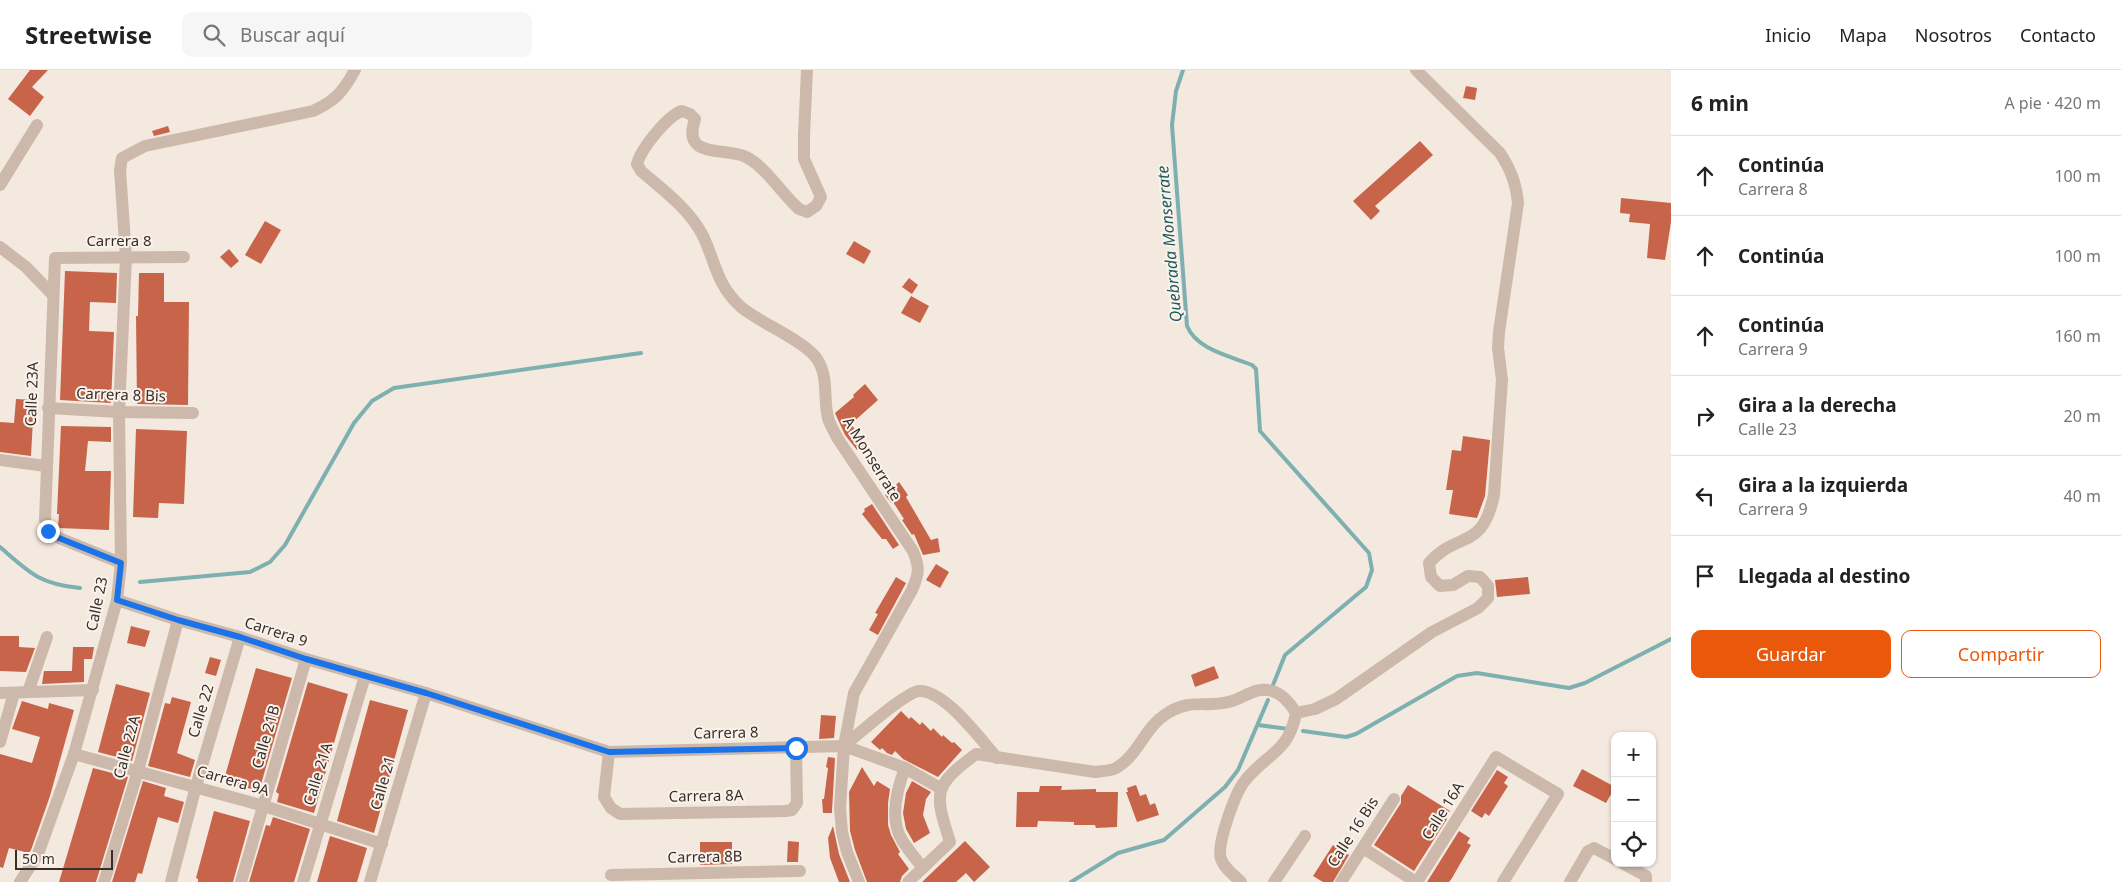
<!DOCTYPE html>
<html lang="es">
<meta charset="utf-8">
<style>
:root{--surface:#fff;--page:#f6f6f6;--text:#222;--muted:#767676;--line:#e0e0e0;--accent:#ea580c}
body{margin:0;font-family:"Noto Sans",sans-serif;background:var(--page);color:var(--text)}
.controls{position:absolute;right:15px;bottom:15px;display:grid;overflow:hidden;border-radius:10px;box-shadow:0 1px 4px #0004}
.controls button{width:45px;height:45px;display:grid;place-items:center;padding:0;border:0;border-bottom:1px solid var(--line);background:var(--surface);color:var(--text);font:25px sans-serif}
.scale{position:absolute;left:15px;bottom:12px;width:98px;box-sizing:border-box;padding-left:5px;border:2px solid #392e2a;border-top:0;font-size:14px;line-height:18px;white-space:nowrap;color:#392e2a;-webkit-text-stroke:4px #faf3ec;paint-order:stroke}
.stop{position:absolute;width:15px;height:15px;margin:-11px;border:4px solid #1a73e8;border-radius:50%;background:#fff}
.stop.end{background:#1a73e8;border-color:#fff;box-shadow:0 1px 5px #0008}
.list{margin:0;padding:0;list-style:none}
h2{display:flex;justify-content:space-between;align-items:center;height:65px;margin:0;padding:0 20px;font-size:21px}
h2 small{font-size:16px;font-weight:400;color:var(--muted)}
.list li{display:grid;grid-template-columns:32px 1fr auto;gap:15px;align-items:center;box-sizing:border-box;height:80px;padding:0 20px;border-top:1px solid var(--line)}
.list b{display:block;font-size:19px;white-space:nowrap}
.list p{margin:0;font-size:16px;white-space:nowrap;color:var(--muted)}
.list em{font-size:16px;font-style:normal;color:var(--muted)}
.actions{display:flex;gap:10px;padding:15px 20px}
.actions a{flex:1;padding:11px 0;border:1px solid var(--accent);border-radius:10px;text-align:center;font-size:18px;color:var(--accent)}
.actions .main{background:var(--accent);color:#fff}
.icon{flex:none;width:28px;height:28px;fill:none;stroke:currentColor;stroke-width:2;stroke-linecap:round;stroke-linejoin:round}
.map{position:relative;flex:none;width:1671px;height:812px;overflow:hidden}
header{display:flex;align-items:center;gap:30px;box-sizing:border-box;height:70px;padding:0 25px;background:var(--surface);border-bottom:1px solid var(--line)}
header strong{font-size:24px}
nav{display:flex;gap:28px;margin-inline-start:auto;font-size:18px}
.search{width:350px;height:45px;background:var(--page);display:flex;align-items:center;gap:12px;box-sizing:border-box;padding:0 18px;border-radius:10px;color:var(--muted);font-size:19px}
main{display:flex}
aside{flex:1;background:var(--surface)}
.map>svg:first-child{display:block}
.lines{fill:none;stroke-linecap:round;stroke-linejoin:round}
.stream{stroke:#7eb0b1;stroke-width:4}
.building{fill:#c7644a}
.street{stroke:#ccb9ab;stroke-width:12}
.route{stroke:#1a73e8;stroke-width:6}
.labels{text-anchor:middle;stroke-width:4;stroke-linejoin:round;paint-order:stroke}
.street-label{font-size:15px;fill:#392e2a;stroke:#faf3ec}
.water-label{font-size:16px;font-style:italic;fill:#1f5a5c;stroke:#faf3ec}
</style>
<header>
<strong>Streetwise</strong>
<div class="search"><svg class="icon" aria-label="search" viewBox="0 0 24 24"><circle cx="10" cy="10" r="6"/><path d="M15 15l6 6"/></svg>Buscar aquí</div>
<nav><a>Inicio</a><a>Mapa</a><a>Nosotros</a><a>Contacto</a></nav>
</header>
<main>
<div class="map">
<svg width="1671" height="812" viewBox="0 0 1671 812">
<rect width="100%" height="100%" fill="#f3e9df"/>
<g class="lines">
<g class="stream">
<path d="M1183,0L1176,21L1172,55L1187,256C1197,280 1230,286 1252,295L1256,299L1260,361L1369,483L1372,500L1366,517L1285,585L1273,615"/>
<path d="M0,477C29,503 40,514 80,518"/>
<polyline points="140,512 250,502 270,492 285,475 354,353 372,331 394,318 641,283"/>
<polyline points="1258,655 1288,659"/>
<polyline points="1303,661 1346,667 1356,664 1457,606 1477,603 1569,618 1585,613 1671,569"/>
<polyline points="1071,812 1118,783 1164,770 1225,717 1238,700 1268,630"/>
</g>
</g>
<g class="building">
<polygon points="30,0 48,0 32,17 44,27 30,46 8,29"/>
<polygon points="1466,16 1477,18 1475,30 1463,28"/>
<polygon points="168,56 170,62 154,66 152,61"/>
<polygon points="1420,71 1433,85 1375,136 1380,141 1371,150 1353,131"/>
<polygon points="1621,128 1671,133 1671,152 1665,190 1647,188 1650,154 1629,152 1630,144 1620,143"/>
<polygon points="265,151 281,160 261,194 245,185"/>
<polygon points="854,171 871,181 864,194 846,184"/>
<polygon points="229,179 239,191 231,198 220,187"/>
<polygon points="65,201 117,203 116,233 90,232 89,261 114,262 111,333 60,330"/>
<polygon points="139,203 164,203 164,232 189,232 188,335 137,334 136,246 138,246"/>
<polygon points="909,208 918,215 912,224 902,217"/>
<polygon points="911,226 929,236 920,253 901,243"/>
<polygon points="865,314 878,330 851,354 866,374 857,380 845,365 835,343 854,327 853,325"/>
<polygon points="16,329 34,330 31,386 0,382 0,352 14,353"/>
<polygon points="61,356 111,357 111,372 88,371 85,401 111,401 109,460 58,458 59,444 57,444"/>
<polygon points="136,359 187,361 184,434 159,433 158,448 133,447"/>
<polygon points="1463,366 1490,370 1485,426 1477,448 1449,444 1453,420 1446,420 1452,380 1461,381"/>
<polygon points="899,412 908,425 906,427 931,470 938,468 940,482 923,485 914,464 912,465 902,450 904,449 893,432 891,433 885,425"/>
<polygon points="872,434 899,475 893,479 886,469 882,469 862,444 865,441 864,439"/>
<polygon points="936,494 949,502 940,518 926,510"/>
<polygon points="896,507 906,513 878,565 869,560 878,544 875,543"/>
<polygon points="1528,507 1530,524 1497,527 1495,510"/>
<polygon points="131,556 150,561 145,577 127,573"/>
<polygon points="0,566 19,566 19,577 35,578 26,602 0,601"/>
<polygon points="73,577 94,577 92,589 84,589 84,612 42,614 44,601 72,601"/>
<polygon points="210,587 221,590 216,606 205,603"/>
<polygon points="1214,596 1219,608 1195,617 1191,605"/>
<polygon points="256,598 292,608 259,721 226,712 228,707 225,706"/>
<polygon points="308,612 348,624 314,743 277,732 279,724 276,722"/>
<polygon points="116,614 150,623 132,691 98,682"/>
<polygon points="172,627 191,632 177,683 195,690 190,707 148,696 165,633 170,634"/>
<polygon points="370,630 408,640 374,763 337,751"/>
<polygon points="22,631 48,639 49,633 74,640 50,726 31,780 29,783 9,778 3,798 0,797 0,684 32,693 40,667 12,659"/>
<polygon points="901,641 909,649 911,647 920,655 922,652 931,661 933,658 942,667 943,665 952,673 954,672 962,680 938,707 903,689 895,681 892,685 887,683 882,678 880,680 871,672"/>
<polygon points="821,645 836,646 834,668 819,669"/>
<polygon points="828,687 835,688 832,741 832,743 823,743 822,729 824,729 828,698 826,697"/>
<polygon points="862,697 874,716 877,711 890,719 888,733 888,755 891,765 900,782 898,784 909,799 902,806 900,812 867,812 855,780 850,761 849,722"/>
<polygon points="93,698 128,707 96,812 59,812"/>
<polygon points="1582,699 1615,717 1606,733 1573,716"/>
<polygon points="1497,700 1508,707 1504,713 1508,716 1489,746 1485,743 1482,748 1471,741"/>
<polygon points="143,711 166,718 164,726 184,732 178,753 158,747 142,804 138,803 135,812 112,812"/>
<polygon points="912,711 931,722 926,729 923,745 930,763 914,773 906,759 903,743 906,723"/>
<polygon points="1136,715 1140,726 1146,724 1150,735 1155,733 1159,745 1137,752 1126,722 1128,722 1127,718"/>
<polygon points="1408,715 1450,741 1446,748 1447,749 1414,801 1374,775 1401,733 1401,726"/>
<polygon points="1040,716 1062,716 1061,720 1096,719 1096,722 1118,722 1117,757 1096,758 1095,755 1074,755 1074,752 1038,751 1037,757 1016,757 1017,722 1039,722"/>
<polygon points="214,741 250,751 233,812 198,812 198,809 196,808"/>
<polygon points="273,747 310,759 294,812 249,812 266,755 270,756"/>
<polygon points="833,756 839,784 850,812 839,812 830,788 828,768"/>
<polygon points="1459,761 1470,768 1467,773 1471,775 1452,808 1449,812 1427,812"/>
<polygon points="330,766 367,778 357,812 317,812"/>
<polygon points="788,771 799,772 798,792 787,792"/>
<polygon points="965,771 990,797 974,812 966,803 956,812 922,812"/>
<polygon points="700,772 732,772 732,794 700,795"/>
<polygon points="1333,775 1349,785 1333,812 1323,812 1313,806"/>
</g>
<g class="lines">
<g class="street">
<path d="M807,0L804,66V89L821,127L816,136L807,142L799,139C782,124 765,96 746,87C733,80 702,84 695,72C690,65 693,56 695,49L690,44L682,41C667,46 641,79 637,94L641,101C663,120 688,138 702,164C716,192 716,215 741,237C760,253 805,271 817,289C829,307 823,328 828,348C830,355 835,363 838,369L913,481C920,498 919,504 912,520L854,623L844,676L840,738L842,762L847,782L859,812"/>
<polyline points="0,115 37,55"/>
<polyline points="0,177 26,197 53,225"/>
<polyline points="48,338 119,342 193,343"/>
<polyline points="0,390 46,396"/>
<polyline points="121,493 59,468 48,461 45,450 55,188 184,187"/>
<polyline points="117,530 178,550 240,567 306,589 426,623 609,682 844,676 905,698 940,718"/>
<polyline points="28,622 47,567"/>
<polyline points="0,623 93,620"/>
<path d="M1296,643L1315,639L1336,629L1432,562L1478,538L1488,528V516L1480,507L1468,506L1453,515L1440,516L1431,507L1429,493C1458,460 1482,482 1494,425L1502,310L1498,278L1499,262L1518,133C1516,113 1511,100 1500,83L1416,0"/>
<polyline points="0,672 14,623"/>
<path d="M844,676C857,665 906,622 919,621C945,620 981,670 997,688"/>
<polyline points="609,682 604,727 611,738 620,744 786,741 792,740 797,733 796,678"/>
<polyline points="74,684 264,736 382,774"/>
<path d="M905,698C897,719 889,749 902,770C908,780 916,789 923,798"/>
<polyline points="1363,778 1416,812"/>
<polyline points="1622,793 1646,806 1646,812"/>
<polyline points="611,805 800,801"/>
<path d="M20,812L38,784L74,684L117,530L121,493L119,342L126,187L120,100L122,88L145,76L313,41C335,31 343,22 355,0"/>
<polyline points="104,812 138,701 178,550"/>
<polyline points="171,812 196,716 240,567"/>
<polyline points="241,812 306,589"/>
<polyline points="303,812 365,606"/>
<polyline points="370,812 426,623"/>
<path d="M908,812L950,772C934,722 933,716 976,684L1095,702C1101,701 1109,701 1114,699C1138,687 1144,658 1166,644C1192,627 1207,639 1232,631C1245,627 1257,616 1272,621C1283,624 1290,633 1296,643C1289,683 1265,684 1244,712C1235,724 1216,775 1221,789C1224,798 1234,805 1241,812"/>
<polyline points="1274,812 1305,766"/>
<polyline points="1341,812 1394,729"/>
<polyline points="1417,812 1496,687 1558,724 1503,812"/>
<polyline points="1570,812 1588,781 1594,778 1615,789"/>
</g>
</g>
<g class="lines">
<polyline class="route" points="48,461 59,468 121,493 117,530 178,550 240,567 306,589 426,623 609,682 796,678"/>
</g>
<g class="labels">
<g class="street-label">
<text x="119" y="176">Carrera 8</text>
<text transform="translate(32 324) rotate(-88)" y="5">Calle 23A</text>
<text transform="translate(121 325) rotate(2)" y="5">Carrera 8 Bis</text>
<text transform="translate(872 389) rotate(58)" y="5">A Monserrate</text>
<text transform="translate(97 534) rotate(-78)" y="5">Calle 23</text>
<text transform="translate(276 562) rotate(18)" y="5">Carrera 9</text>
<text transform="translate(201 641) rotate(-73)" y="5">Calle 22</text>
<text transform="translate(726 663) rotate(-1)" y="5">Carrera 8</text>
<text transform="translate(266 667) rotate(-74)" y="5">Calle 21B</text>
<text transform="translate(127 677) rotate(-75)" y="5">Calle 22A</text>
<text transform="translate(318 704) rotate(-73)" y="5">Calle 21A</text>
<text transform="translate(233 711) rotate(16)" y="5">Carrera 9A</text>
<text transform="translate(383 713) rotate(-74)" y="5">Calle 21</text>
<text transform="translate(706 726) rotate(-1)" y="5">Carrera 8A</text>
<text transform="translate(1443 741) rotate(-58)" y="5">Calle 16A</text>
<text transform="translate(1353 762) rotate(-57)" y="5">Calle 16 Bis</text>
<text transform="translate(705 787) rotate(-1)" y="5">Carrera 8B</text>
</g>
<g class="water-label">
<text transform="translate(1169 174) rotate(-95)" y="6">Quebrada Monserrate</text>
</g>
</g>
</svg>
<div class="controls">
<button>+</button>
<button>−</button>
<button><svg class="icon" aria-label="locate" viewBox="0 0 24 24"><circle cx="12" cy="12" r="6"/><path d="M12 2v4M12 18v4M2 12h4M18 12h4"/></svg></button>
</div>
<div class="scale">50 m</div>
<div class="stop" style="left:796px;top:678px"></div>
<div class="stop end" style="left:48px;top:461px"></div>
</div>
<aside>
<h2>6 min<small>A pie · 420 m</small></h2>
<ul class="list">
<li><svg class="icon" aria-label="ahead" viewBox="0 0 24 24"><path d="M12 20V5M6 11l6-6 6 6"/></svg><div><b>Continúa</b><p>Carrera 8</p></div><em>100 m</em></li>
<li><svg class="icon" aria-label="ahead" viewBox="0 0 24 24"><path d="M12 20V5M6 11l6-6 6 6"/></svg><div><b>Continúa</b></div><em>100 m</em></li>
<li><svg class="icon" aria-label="ahead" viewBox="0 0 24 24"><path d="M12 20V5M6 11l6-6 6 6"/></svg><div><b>Continúa</b><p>Carrera 9</p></div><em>160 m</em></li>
<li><svg class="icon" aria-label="right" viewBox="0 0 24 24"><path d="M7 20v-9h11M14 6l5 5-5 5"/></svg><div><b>Gira a la derecha</b><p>Calle 23</p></div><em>20 m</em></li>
<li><svg class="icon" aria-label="left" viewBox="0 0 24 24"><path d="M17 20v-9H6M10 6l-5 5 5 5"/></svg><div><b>Gira a la izquierda</b><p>Carrera 9</p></div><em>40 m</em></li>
<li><svg class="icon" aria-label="arrive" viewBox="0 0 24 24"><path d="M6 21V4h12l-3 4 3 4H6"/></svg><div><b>Llegada al destino</b></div></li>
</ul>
<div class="actions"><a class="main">Guardar</a><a>Compartir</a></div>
</aside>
</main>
